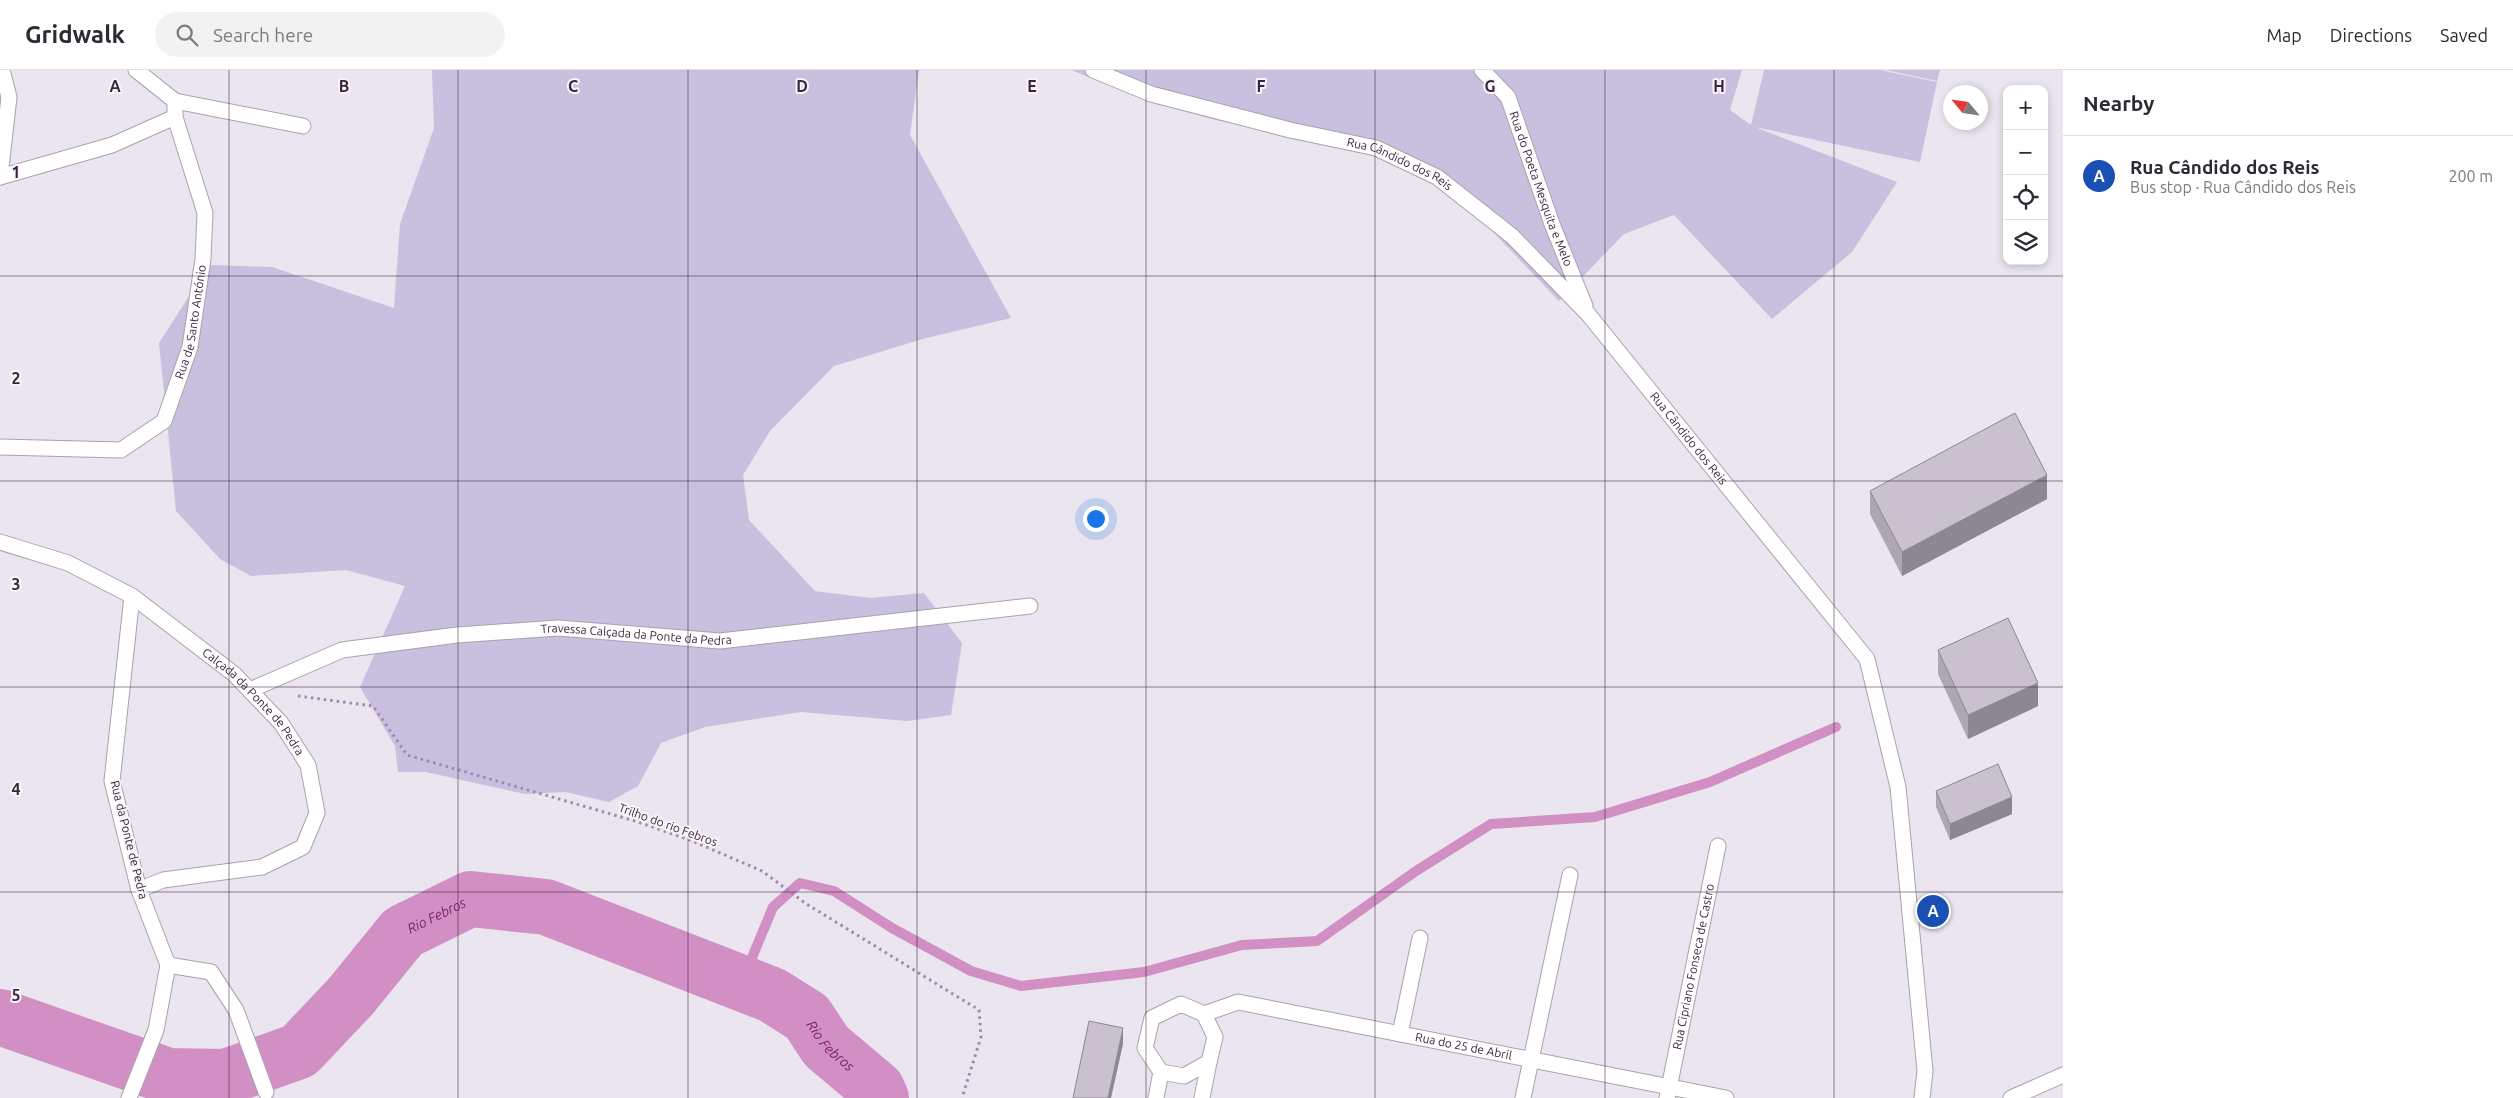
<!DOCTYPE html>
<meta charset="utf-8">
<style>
:root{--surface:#fff;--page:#f2f2f3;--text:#2b2b33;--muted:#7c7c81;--line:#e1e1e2;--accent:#0f766e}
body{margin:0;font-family:Ubuntu,sans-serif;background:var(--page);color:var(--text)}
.controls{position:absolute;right:15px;top:15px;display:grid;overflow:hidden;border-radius:10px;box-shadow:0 2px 8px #0003}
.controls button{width:45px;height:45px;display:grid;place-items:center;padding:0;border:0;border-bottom:1px solid var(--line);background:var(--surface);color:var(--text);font:25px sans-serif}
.compass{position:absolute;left:1943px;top:15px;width:45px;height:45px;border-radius:50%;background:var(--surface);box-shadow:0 2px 8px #0003;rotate:299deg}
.you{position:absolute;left:1095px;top:448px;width:18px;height:18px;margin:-12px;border:4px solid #fff;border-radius:50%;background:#1a73e8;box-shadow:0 0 0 8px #1a73e833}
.badge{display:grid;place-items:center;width:32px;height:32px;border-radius:50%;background:var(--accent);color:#fff;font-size:16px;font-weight:700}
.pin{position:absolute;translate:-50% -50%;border:2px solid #fff;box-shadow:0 1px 5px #0006}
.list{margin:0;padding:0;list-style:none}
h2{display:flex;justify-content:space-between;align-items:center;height:65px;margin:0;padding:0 20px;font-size:21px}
h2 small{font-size:16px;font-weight:400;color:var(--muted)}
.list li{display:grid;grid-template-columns:32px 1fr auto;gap:15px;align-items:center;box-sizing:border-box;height:80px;padding:0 20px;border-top:1px solid var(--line)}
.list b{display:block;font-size:19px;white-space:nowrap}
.list p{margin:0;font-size:16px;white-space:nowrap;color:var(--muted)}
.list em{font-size:16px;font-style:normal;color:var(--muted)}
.icon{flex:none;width:28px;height:28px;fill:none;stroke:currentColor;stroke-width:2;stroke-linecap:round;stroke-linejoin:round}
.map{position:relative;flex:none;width:2063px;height:1028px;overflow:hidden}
header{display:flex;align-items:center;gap:30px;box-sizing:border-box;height:70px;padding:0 25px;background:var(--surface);border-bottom:1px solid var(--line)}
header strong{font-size:24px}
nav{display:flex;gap:28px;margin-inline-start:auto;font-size:18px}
.search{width:350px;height:45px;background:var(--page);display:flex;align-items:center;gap:12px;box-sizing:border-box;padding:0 18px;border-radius:28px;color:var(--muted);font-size:19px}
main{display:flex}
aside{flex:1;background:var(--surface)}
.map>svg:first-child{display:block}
.green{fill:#c9bfde}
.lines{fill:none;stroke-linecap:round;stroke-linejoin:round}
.stream{stroke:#d18fc4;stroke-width:10}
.river{stroke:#d18fc4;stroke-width:56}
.minor-casing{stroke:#aba0af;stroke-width:17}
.path{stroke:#a586b1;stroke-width:3;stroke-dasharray:2.5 4;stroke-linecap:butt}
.minor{stroke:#fff;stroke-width:15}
.wall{fill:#aea6b2}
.shaded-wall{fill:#8d8791}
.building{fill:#cac1cf;stroke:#8d8791}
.grid{fill:none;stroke:#3a2440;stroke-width:1;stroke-opacity:0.55}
.labels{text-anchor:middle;stroke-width:4;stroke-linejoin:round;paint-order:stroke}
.street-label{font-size:12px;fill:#3a2440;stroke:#f8f6fa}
.water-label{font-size:14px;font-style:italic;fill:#7b1f68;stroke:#f8f6fa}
.grid-label{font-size:16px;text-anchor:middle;font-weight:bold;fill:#3a2440;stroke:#f8f6fa;stroke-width:4;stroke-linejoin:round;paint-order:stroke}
</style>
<header>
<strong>Gridwalk</strong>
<div class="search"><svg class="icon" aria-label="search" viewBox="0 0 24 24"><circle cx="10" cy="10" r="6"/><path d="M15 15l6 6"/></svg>Search here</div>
<nav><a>Map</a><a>Directions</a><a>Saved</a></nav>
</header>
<main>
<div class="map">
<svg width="2063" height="1028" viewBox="0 0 2063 1028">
<rect width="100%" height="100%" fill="#eae5ee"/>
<g class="green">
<polygon points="432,0 919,0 910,65 1011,248 926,268 834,296 770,361 743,405 749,450 815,521 870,528 924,523 962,573 951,645 907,651 801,642 705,657 661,673 638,716 609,732 565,722 525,724 426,702 398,702 395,676 360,617 405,516 346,500 251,506 220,489 176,441 159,273 209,195 272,197 394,238 400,154 434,58"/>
<polygon points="1071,0 1742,0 1730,40 1751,55 1764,0 1880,0 1937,12 1920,92 1755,57 1897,112 1852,182 1772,249 1674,145 1624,164 1559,231 1460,127 1389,81 1215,50 1144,29"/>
<polygon points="1886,0 1940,0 1937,11"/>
</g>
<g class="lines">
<polyline class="stream" points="731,909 751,890 773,837 800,813 834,821 892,858 971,901 1021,916 1144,902 1242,875 1317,871 1416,801 1491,754 1595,747 1710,712 1836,657"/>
<path class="river" id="s1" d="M0,947L168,1006L226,1007L299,981L351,926L403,862L470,829L546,837L772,925L807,947L826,976L877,1019L881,1028"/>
<defs>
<g id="minor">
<polyline points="136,0 175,31 303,56"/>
<path id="s2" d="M1093,0L1151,24L1290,60L1376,78L1437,107L1512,166L1588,244L1867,589L1898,717L1925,1001L1922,1028"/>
<path id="s3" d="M1482,0L1508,27L1552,154L1585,236"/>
<polyline points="0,107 112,75 175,47"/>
<polyline points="0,107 9,27 2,0"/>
<path id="s4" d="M0,377L121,380L164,351L190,277L203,189L205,143L175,47V31"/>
<path id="s5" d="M0,472L68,493L132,526L234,604L281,653L308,695L317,743L303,777L262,797L163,810L139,820"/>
<path id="s6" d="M250,620L342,580L457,565L558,558L720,571L1030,536"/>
<polyline points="168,895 211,902 236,940 266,1022"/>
<polygon points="1181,934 1204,944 1215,967 1209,992 1184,1006 1161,1002 1145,978 1152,948"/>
<path id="s7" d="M1204,944L1238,932L1726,1028"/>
<polyline points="1400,964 1420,868"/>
<polyline points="129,1028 156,960 168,895 139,820 112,711 132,526"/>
<polyline points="1156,1028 1161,1002"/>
<polyline points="1202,1028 1209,992"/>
<polyline points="1523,1028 1570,805"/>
<path id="s8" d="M1667,1028L1718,776"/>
<polyline points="2011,1028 2063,1005"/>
</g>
</defs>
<use href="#minor" class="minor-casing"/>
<polyline class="path" points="298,626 373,636 407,685 635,751 690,770 762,801 805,833 979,940 981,967 962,1028"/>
<use href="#minor" class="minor"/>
</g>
<g class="wall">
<polygon points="1870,421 2047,429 1902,506 1870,444"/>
<polygon points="1938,580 2038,636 1968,669 1938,604"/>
<polygon points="1936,721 2012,744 1950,770 1936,737"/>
</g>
<g class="shaded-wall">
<polygon points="2047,405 2047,429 1902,506 1902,482"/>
<polygon points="2038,613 2038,636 1968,669 1968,645"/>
<polygon points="2012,727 2012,744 1950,770 1950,754"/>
<polygon points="1123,958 1123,974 1111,1028 1108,1028"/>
</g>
<g class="building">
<polygon points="2015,343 2047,405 1902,482 1870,421"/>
<polygon points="2008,548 2038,613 1968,645 1938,580"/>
<polygon points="1998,694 2012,727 1950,754 1936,721"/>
<polygon points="1089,951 1123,958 1108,1028 1073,1028"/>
</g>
<path class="grid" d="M229,0V1028M458,0V1028M688,0V1028M917,0V1028M1146,0V1028M1375,0V1028M1605,0V1028M1834,0V1028M0,206H2063M0,411H2063M0,617H2063M0,822H2063"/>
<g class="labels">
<g class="street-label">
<text dy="4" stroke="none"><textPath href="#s2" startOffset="322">Rua Cândido dos Reis</textPath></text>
<text dy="4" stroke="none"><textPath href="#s3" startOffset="135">Rua do Poeta Mesquita e Melo</textPath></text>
<text dy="4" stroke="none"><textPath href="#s4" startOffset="276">Rua de Santo António</textPath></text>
<text dy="4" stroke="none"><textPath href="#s2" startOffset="726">Rua Cândido dos Reis</textPath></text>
<text dy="4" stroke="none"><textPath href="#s6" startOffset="396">Travessa Calçada da Ponte da Pedra</textPath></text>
<text dy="4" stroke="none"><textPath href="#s5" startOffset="305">Calçada da Ponte de Pedra</textPath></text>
<text transform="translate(668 755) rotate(20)" y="4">Trilho do rio Febros</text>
<text transform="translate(129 770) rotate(76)" y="4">Rua da Ponte de Pedra</text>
<text dy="4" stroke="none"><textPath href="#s8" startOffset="134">Rua Cipriano Fonseca de Castro</textPath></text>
<text dy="4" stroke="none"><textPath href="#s7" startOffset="266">Rua do 25 de Abril</textPath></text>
</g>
<g class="water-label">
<text dy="5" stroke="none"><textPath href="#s1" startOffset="509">Rio Febros</textPath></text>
<text dy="5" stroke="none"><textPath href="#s1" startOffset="944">Rio Febros</textPath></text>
</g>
</g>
<g class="grid-label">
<text x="115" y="22">A</text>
<text x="344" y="22">B</text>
<text x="573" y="22">C</text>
<text x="802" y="22">D</text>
<text x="1032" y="22">E</text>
<text x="1261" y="22">F</text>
<text x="1490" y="22">G</text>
<text x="1719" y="22">H</text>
<text x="16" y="108">1</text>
<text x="16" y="314">2</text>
<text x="16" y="520">3</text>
<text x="16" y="725">4</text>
<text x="16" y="931">5</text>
</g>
</svg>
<div class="controls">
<button>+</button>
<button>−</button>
<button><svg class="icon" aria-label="locate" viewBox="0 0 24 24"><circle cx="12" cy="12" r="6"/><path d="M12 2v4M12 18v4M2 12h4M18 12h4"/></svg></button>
<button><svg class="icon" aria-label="layers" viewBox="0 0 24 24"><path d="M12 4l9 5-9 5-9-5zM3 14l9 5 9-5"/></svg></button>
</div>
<svg class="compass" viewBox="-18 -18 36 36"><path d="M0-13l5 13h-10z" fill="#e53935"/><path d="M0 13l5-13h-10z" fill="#7c7c81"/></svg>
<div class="you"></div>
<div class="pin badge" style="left:1933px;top:841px;background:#1a4fb4">A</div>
</div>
<aside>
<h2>Nearby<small></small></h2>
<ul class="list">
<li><span class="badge" style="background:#1a4fb4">A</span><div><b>Rua Cândido dos Reis</b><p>Bus stop · Rua Cândido dos Reis</p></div><em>200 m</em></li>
</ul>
</aside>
</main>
